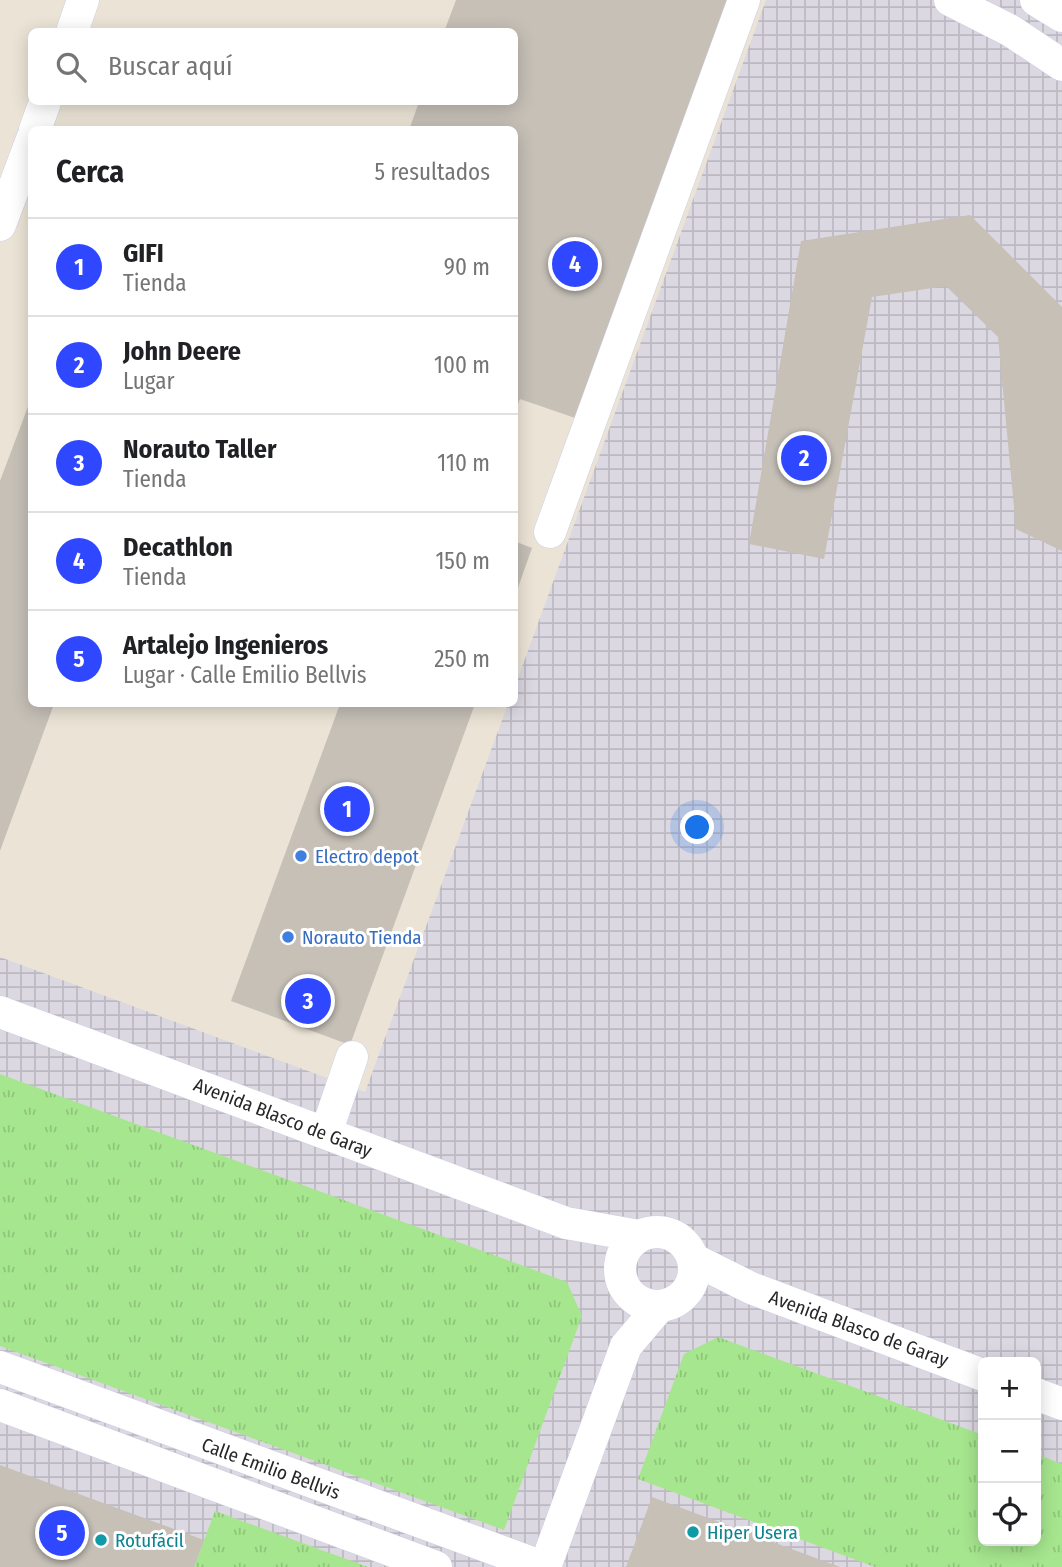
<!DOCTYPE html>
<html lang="es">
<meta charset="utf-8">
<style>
:root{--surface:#fff;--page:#f6f6f6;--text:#202124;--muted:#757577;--line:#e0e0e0;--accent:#2f47ff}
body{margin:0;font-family:"Fira Sans Condensed",sans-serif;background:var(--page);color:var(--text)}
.controls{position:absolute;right:21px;bottom:21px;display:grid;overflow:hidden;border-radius:10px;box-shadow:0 4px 18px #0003}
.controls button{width:63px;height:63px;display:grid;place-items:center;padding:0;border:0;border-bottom:2px solid var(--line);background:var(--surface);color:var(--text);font:35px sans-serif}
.you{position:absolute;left:698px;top:828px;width:24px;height:24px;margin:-18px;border:5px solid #fff;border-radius:50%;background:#1a73e8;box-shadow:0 0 0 10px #1a73e833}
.badge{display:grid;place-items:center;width:46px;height:46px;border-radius:50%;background:var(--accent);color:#fff;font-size:23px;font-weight:700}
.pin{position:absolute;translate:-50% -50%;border:4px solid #fff;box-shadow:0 2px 7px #0006}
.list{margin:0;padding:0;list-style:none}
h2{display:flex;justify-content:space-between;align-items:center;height:91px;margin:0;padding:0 28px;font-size:30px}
h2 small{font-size:23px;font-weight:400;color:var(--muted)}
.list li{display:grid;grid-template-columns:46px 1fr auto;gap:21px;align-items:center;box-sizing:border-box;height:98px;padding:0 28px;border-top:2px solid var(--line)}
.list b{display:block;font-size:26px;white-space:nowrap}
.list p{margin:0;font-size:23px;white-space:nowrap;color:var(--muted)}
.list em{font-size:23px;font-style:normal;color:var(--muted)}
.icon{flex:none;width:38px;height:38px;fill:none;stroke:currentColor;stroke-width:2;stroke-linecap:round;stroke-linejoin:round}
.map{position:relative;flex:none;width:1062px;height:1567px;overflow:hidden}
.search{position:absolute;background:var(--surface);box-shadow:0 4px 18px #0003;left:28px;top:28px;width:490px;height:77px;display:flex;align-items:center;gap:18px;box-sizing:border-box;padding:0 24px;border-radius:10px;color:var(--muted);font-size:26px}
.panel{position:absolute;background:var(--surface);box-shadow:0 4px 18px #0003;left:28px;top:126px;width:490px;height:581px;border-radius:10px}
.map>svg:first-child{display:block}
.industrial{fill:url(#industrial-grid);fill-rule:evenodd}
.grass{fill:url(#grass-tufts)}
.building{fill:#c6c0b7}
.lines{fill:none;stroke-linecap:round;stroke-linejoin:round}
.minor-casing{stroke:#cccee2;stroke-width:33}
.minor{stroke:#fff;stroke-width:32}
.shop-dot{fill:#3f7fe0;stroke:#fff;stroke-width:2.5}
.culture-dot{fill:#0f9aa8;stroke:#fff;stroke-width:2.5}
.labels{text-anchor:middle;stroke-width:6;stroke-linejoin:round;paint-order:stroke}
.shop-label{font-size:19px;fill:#366cbe;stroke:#fff;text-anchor:start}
.street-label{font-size:19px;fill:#272727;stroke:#fff}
.culture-label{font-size:19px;fill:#0d838f;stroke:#fff;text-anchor:start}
</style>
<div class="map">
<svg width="1062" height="1567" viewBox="0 0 1062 1567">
<defs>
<pattern id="industrial-grid" width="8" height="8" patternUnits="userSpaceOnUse" patternTransform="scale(1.75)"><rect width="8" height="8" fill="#dcd8e2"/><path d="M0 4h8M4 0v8" fill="none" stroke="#bdb9c2"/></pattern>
<pattern id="grass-tufts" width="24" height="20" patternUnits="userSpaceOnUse" patternTransform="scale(1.75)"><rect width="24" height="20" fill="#a6e68e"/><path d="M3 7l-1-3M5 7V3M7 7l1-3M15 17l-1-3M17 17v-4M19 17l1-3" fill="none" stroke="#8fc57a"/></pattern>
</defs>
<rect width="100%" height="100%" fill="#ebe4d6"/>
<path class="industrial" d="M766,0H1062V1567H0V957L365,1092L508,704H514L515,686ZM983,1362H1036V1541H983Z"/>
<g class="grass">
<polygon points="0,1074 567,1282 582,1316 504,1530 0,1346"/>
<polygon points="718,1337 983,1435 983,1541 1036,1541 1036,1454 1062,1464 1062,1567 875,1567 638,1479 684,1354"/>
<polygon points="215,1511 368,1567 194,1567"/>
</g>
<g class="building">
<polygon points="456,0 733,0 578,419 520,399 514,413 514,130 409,130 419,102 514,102 514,32 444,32"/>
<polygon points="970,215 1062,307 1062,551 1016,529 998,337 946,286 872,297 824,559 749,544 801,241"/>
<polygon points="32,396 32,704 54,704 0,851 0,481"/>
<polygon points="514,541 532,548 515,596 514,596"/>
<polygon points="340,704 475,704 350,1045 231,1001"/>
<polygon points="0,1465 204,1540 194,1567 0,1567"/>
<polygon points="652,1497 840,1567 626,1567"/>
</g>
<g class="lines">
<defs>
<g id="minor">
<polyline points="950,0 1011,31 1062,65"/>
<polyline points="1036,0 1062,16"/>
<polyline points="72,32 83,0"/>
<polyline points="35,130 45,102"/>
<polyline points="0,225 32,139"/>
<polyline points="550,532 744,0"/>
<polyline points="0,1012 566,1223 639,1236"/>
<polyline points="326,1133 352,1057"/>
<circle cx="657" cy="1269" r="37"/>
<polyline points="693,1259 751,1288 983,1375"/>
<polyline points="0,1367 543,1567"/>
<polyline points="1036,1394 1062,1404"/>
<polyline points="0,1405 436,1567"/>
<polyline points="545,1567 626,1346 659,1307"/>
</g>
</defs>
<use href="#minor" class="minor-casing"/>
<use href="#minor" class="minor"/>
</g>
<g class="shop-dot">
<circle cx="301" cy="856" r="7"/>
<circle cx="288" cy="937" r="7"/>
</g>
<g class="culture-dot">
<circle cx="693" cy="1532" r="7"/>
<circle cx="101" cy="1540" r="7"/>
</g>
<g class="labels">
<g class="shop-label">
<text x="315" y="863">Electro depot</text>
<text x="302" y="944">Norauto Tienda</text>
</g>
<g class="street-label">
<text transform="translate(283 1117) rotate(21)" y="7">Avenida Blasco de Garay</text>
<text transform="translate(859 1328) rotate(20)" y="7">Avenida Blasco de Garay</text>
<text transform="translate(271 1468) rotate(20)" y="7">Calle Emilio Bellvis</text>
</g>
<g class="culture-label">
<text x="707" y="1539">Hiper Usera</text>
<text x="115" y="1547">Rotufácil</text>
</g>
</g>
</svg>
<div class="controls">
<button>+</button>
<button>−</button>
<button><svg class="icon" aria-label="locate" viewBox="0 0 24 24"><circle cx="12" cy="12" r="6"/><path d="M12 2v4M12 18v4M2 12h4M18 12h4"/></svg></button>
</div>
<div class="you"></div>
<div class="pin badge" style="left:347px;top:809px">1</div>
<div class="pin badge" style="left:804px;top:458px">2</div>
<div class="pin badge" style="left:308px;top:1001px">3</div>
<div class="pin badge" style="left:575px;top:264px">4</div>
<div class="pin badge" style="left:62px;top:1533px">5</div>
<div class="search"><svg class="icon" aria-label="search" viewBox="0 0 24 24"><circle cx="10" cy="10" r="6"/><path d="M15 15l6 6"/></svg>Buscar aquí</div>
<section class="panel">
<h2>Cerca<small>5 resultados</small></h2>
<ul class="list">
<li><span class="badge">1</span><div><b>GIFI</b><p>Tienda</p></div><em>90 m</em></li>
<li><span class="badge">2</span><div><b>John Deere</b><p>Lugar</p></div><em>100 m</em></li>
<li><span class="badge">3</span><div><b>Norauto Taller</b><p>Tienda</p></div><em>110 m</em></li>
<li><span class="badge">4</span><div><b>Decathlon</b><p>Tienda</p></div><em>150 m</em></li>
<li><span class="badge">5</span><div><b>Artalejo Ingenieros</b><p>Lugar · Calle Emilio Bellvis</p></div><em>250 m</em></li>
</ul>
</section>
</div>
